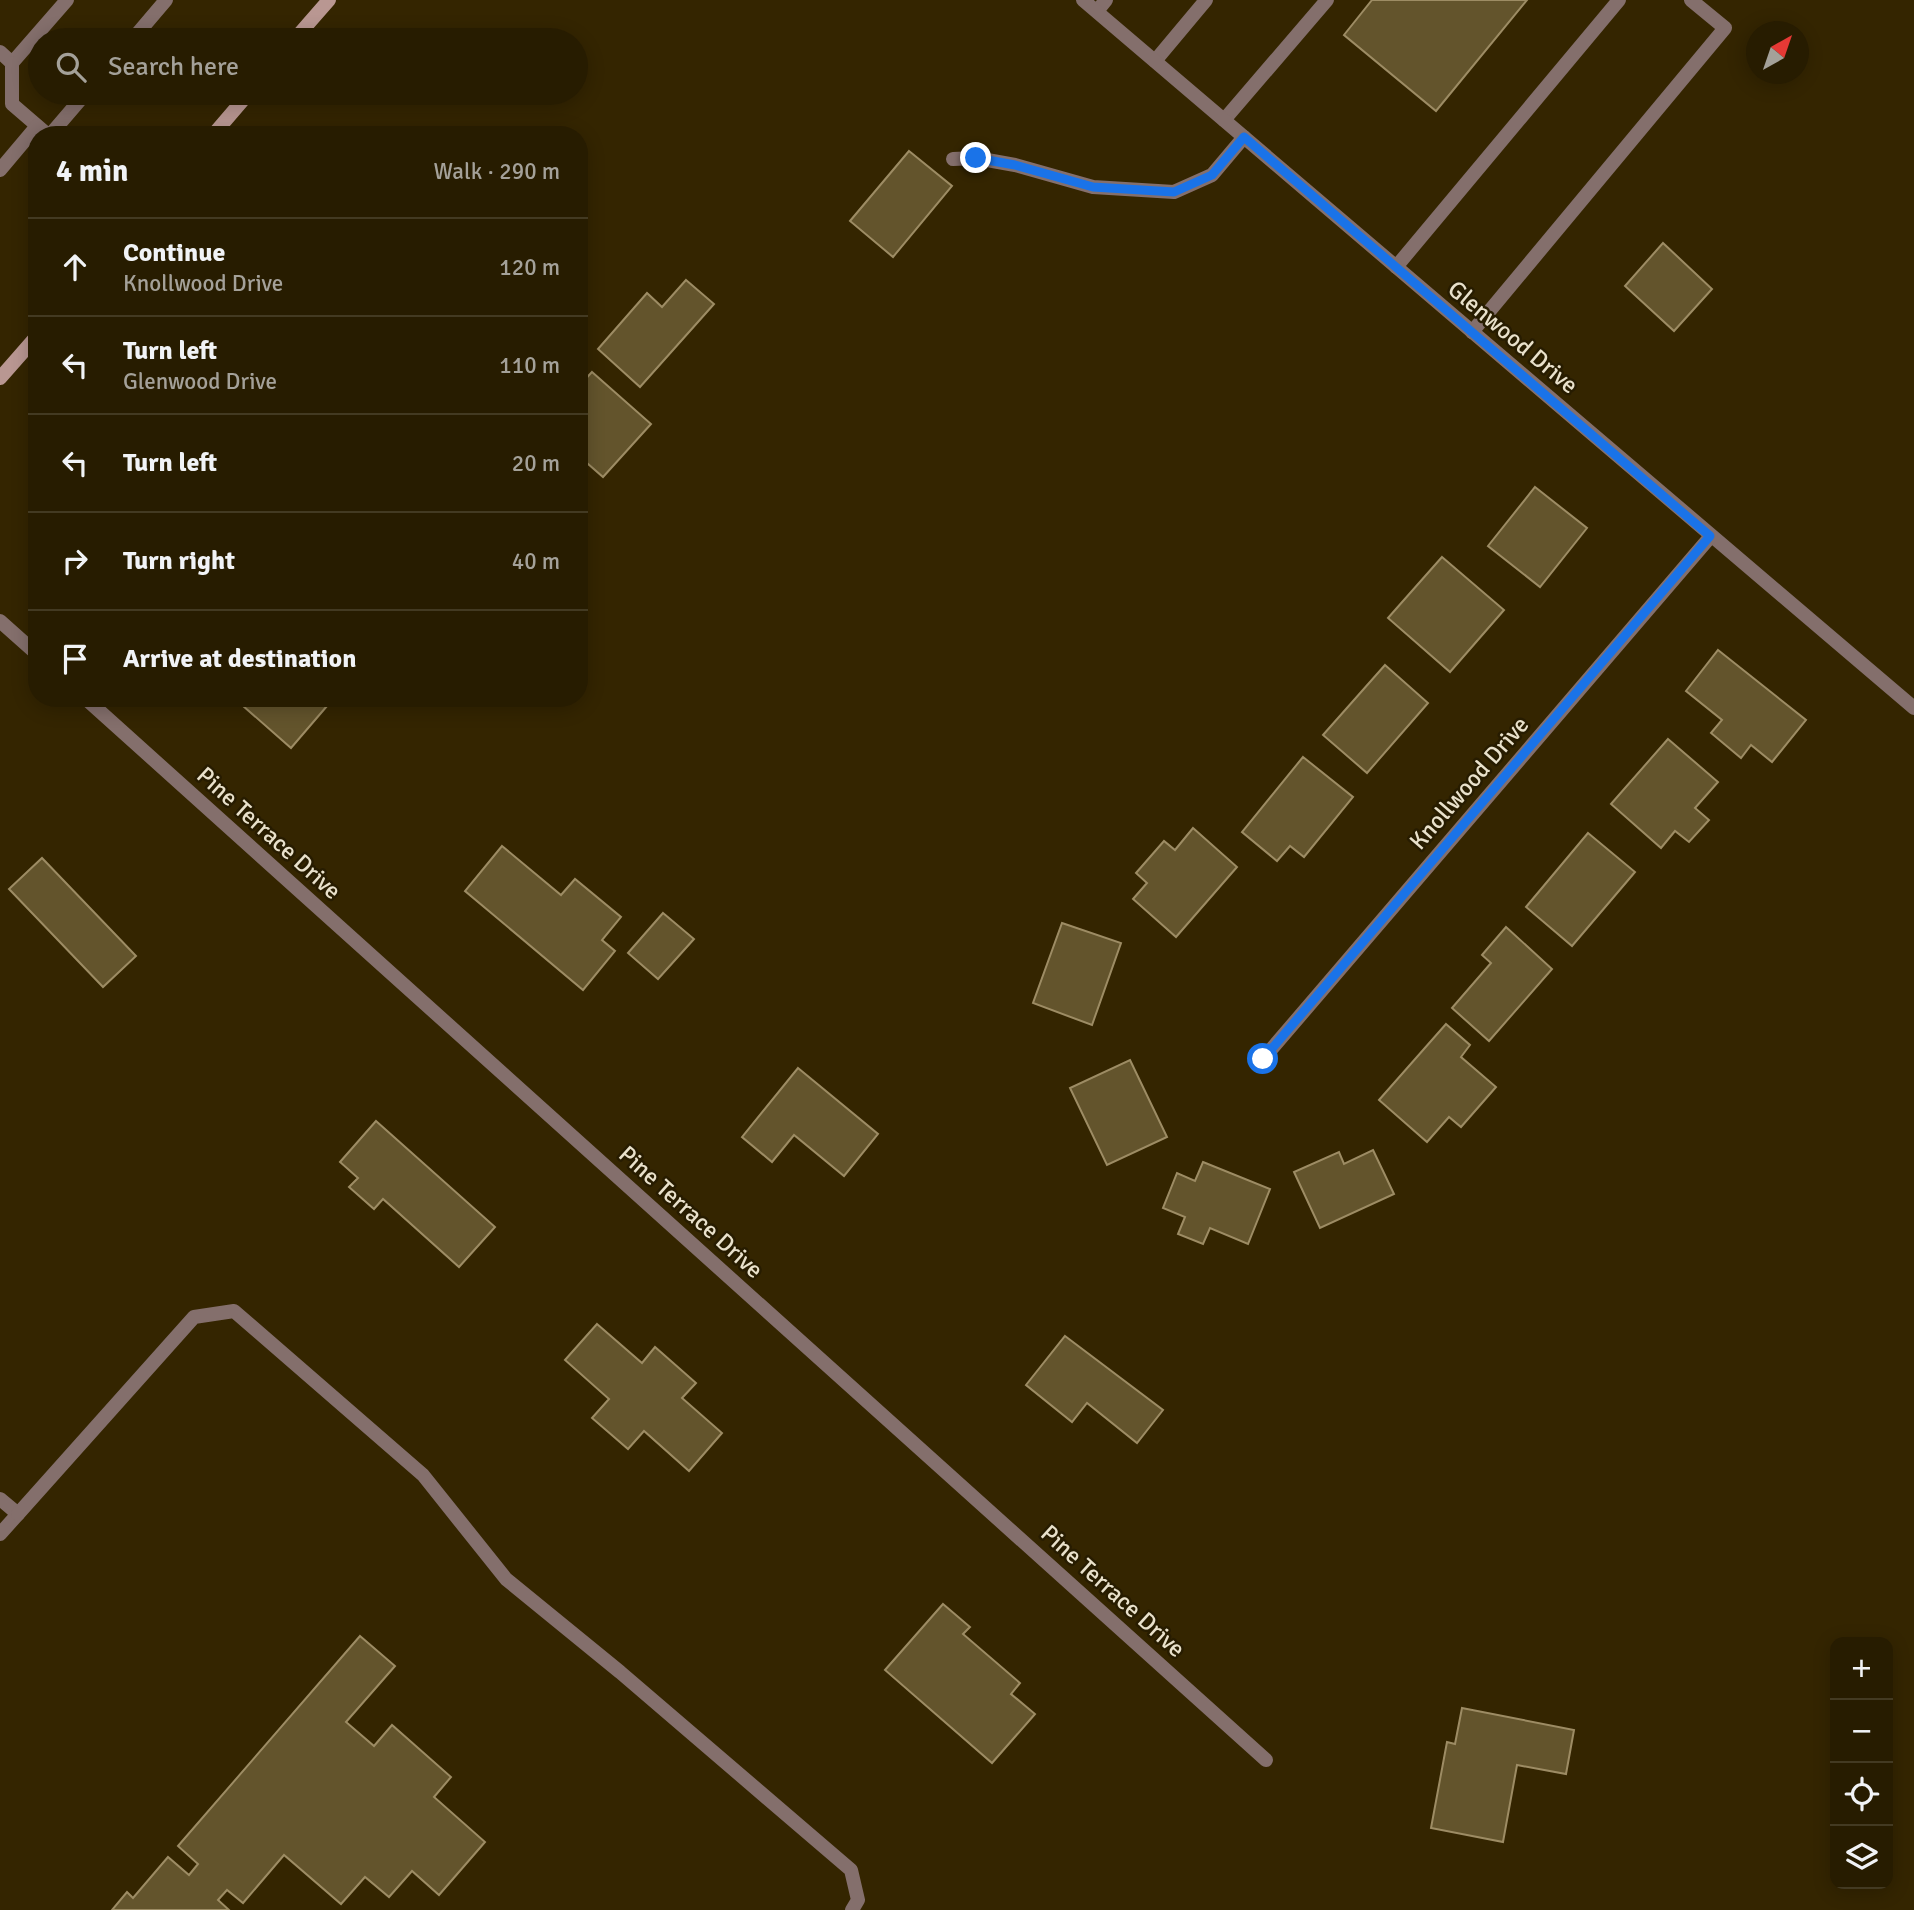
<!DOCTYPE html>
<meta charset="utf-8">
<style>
:root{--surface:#271c00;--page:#2f250a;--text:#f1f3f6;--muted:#a4a199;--line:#433a22}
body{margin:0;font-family:Signika,sans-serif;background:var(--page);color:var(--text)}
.controls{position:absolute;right:21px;bottom:21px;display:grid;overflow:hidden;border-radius:14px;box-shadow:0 4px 18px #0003}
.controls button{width:63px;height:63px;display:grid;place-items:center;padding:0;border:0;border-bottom:2px solid var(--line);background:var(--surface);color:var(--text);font:35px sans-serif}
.compass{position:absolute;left:1746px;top:21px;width:63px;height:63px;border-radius:50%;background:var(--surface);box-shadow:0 4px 18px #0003;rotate:40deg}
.stop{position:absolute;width:21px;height:21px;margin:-16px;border:5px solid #1a73e8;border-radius:50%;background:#fff}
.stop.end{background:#1a73e8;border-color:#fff;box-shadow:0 2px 7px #0008}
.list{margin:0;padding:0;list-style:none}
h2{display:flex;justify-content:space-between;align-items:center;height:91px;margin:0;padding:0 28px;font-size:30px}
h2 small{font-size:23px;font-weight:400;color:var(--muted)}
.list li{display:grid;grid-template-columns:46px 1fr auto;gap:21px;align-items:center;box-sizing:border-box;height:98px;padding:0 28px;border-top:2px solid var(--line)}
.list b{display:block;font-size:26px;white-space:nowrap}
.list p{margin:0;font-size:23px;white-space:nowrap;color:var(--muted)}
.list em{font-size:23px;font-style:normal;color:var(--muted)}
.icon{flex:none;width:38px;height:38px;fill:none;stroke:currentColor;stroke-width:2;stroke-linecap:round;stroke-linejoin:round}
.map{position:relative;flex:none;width:1914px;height:1910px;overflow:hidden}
.search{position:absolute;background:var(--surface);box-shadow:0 4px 18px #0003;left:28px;top:28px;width:560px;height:77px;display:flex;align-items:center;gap:18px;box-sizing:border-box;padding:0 24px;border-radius:38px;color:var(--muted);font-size:26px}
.panel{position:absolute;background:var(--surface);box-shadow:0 4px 18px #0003;left:28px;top:126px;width:560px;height:581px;border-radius:28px}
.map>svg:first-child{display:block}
.building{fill:#63542c;stroke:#9d8c64;stroke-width:2}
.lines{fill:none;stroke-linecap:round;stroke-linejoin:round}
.service{stroke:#846f6c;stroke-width:14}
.minor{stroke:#846f6c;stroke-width:14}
.secondary{stroke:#b99792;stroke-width:14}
.route{stroke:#1a73e8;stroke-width:9}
.labels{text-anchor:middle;stroke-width:5;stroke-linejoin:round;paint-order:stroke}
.street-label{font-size:24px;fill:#e9e1cb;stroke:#271c00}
</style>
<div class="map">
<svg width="1914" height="1910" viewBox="0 0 1914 1910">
<rect width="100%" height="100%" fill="#342500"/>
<g class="building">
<polygon points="1372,0 1527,0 1436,111 1344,35"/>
<polygon points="909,151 952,186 893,257 850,221"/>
<polygon points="1663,243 1712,289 1674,331 1625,286"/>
<polygon points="686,280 714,304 640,387 598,349 647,293 662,307"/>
<polygon points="592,372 651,424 603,477 579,456 579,386"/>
<polygon points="1535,487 1587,528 1540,587 1488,546"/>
<polygon points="1442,557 1504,610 1450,672 1388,618"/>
<polygon points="1718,650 1806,720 1772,762 1751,745 1741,758 1711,733 1722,720 1686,691"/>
<polygon points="1385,665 1428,703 1367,773 1323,735"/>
<polygon points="234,698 318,698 327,706 291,748"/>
<polygon points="1668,739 1718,782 1695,808 1709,820 1689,842 1675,831 1661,848 1611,804"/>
<polygon points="1303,757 1353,797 1304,857 1290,846 1277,861 1242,832"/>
<polygon points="1193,828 1237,867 1176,937 1133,899 1147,883 1136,873 1164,841 1175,850"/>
<polygon points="1588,833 1635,872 1572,946 1526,907"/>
<polygon points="502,846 561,895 575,879 621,917 602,940 615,951 583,990 465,891"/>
<polygon points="42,858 136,956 103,987 9,889"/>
<polygon points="663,913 694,939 658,979 628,953"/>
<polygon points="1062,923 1121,943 1092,1025 1033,1003"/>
<polygon points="1506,927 1552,969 1489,1041 1452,1008 1491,963 1482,955"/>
<polygon points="1446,1024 1470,1045 1461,1057 1496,1087 1461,1127 1449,1117 1427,1142 1379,1100"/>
<polygon points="1130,1060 1167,1137 1107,1165 1070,1088"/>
<polygon points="798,1068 878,1134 844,1176 794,1135 772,1162 742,1137"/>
<polygon points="376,1121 495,1227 459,1267 383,1199 374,1209 349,1187 358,1178 340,1162"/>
<polygon points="1373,1150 1394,1194 1320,1228 1294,1172 1339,1152 1344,1164"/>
<polygon points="1203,1162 1270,1189 1248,1244 1210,1228 1203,1244 1178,1234 1185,1217 1163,1208 1177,1173 1195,1181"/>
<polygon points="597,1324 642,1363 655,1347 696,1383 682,1398 722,1433 689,1471 644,1431 628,1449 592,1418 609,1399 565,1360"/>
<polygon points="1065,1336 1163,1410 1137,1443 1087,1403 1072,1422 1026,1385"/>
<polygon points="943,1604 970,1627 963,1634 1020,1683 1011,1694 1035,1714 992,1763 885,1670"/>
<polygon points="360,1636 395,1666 346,1722 374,1746 392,1725 451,1777 434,1797 485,1842 439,1895 412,1871 389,1897 365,1877 341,1904 284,1855 243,1903 227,1890 218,1900 229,1910 112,1910 127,1892 133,1898 168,1857 189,1875 198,1864 178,1846"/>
<polygon points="1462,1708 1574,1730 1566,1774 1517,1765 1503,1842 1431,1828 1447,1742 1455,1744"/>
</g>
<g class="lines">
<g class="service">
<polyline points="1097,11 1106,0"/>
<polyline points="132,40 166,0"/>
<polyline points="0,52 12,63 67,0"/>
<polyline points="1155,61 1206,0"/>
<polyline points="12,63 12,104 48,135"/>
<polyline points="1224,120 1327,0"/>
<polyline points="50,135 86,93"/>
<polyline points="953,159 976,158 1015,165 1093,187 1174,192 1212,175 1244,137"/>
<polyline points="0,170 37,126"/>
<polyline points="1396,267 1619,0"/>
<polyline points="1472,332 1725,28 1691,0"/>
<polyline points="0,1499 18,1514 0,1534"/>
<polyline points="18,1514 194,1317 234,1311 423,1475 506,1579 620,1672 851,1870 858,1900 852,1910"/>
</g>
<g class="minor">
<polyline points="1083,0 1914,708"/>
<polyline points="0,621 37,654"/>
<polyline points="85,698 1266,1760"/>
<polyline points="1263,1059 1711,536"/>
</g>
<g class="secondary">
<polyline points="294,40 329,0"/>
<polyline points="213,135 249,93"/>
<polyline points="0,378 37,336"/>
</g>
</g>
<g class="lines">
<polyline class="route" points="976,158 1015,165 1093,187 1174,192 1212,175 1244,137 1710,536 1263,1059"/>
</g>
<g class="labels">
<g class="street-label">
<text transform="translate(1513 337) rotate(40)" y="8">Glenwood Drive</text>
<text transform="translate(1469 783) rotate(-49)" y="8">Knollwood Drive</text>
<text transform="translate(269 833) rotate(42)" y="8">Pine Terrace Drive</text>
<text transform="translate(691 1212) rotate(42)" y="8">Pine Terrace Drive</text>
<text transform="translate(1113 1591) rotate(42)" y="8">Pine Terrace Drive</text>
</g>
</g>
</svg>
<div class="controls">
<button>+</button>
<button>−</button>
<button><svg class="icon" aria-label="locate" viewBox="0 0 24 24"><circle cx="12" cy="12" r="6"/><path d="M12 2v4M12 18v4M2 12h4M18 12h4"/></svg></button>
<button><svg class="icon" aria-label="layers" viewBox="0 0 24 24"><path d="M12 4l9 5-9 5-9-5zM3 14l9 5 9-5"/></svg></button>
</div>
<svg class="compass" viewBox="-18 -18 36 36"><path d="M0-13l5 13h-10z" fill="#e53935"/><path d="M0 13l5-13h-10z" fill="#a4a199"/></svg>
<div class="stop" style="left:1263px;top:1059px"></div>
<div class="stop end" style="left:976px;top:158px"></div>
<div class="search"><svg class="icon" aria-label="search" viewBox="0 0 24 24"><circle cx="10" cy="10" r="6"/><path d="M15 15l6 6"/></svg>Search here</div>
<section class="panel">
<h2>4 min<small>Walk · 290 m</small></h2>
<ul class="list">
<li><svg class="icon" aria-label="ahead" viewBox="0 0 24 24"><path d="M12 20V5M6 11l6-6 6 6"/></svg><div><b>Continue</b><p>Knollwood Drive</p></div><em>120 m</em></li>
<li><svg class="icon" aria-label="left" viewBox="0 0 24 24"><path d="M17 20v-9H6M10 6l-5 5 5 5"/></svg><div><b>Turn left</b><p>Glenwood Drive</p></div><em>110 m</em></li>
<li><svg class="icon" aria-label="left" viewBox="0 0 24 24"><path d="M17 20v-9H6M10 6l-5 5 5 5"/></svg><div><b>Turn left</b></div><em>20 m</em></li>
<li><svg class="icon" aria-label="right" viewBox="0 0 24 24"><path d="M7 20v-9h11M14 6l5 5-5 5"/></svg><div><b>Turn right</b></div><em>40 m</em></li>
<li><svg class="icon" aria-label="arrive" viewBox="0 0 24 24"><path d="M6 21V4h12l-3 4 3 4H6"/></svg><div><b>Arrive at destination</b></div></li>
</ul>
</section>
</div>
